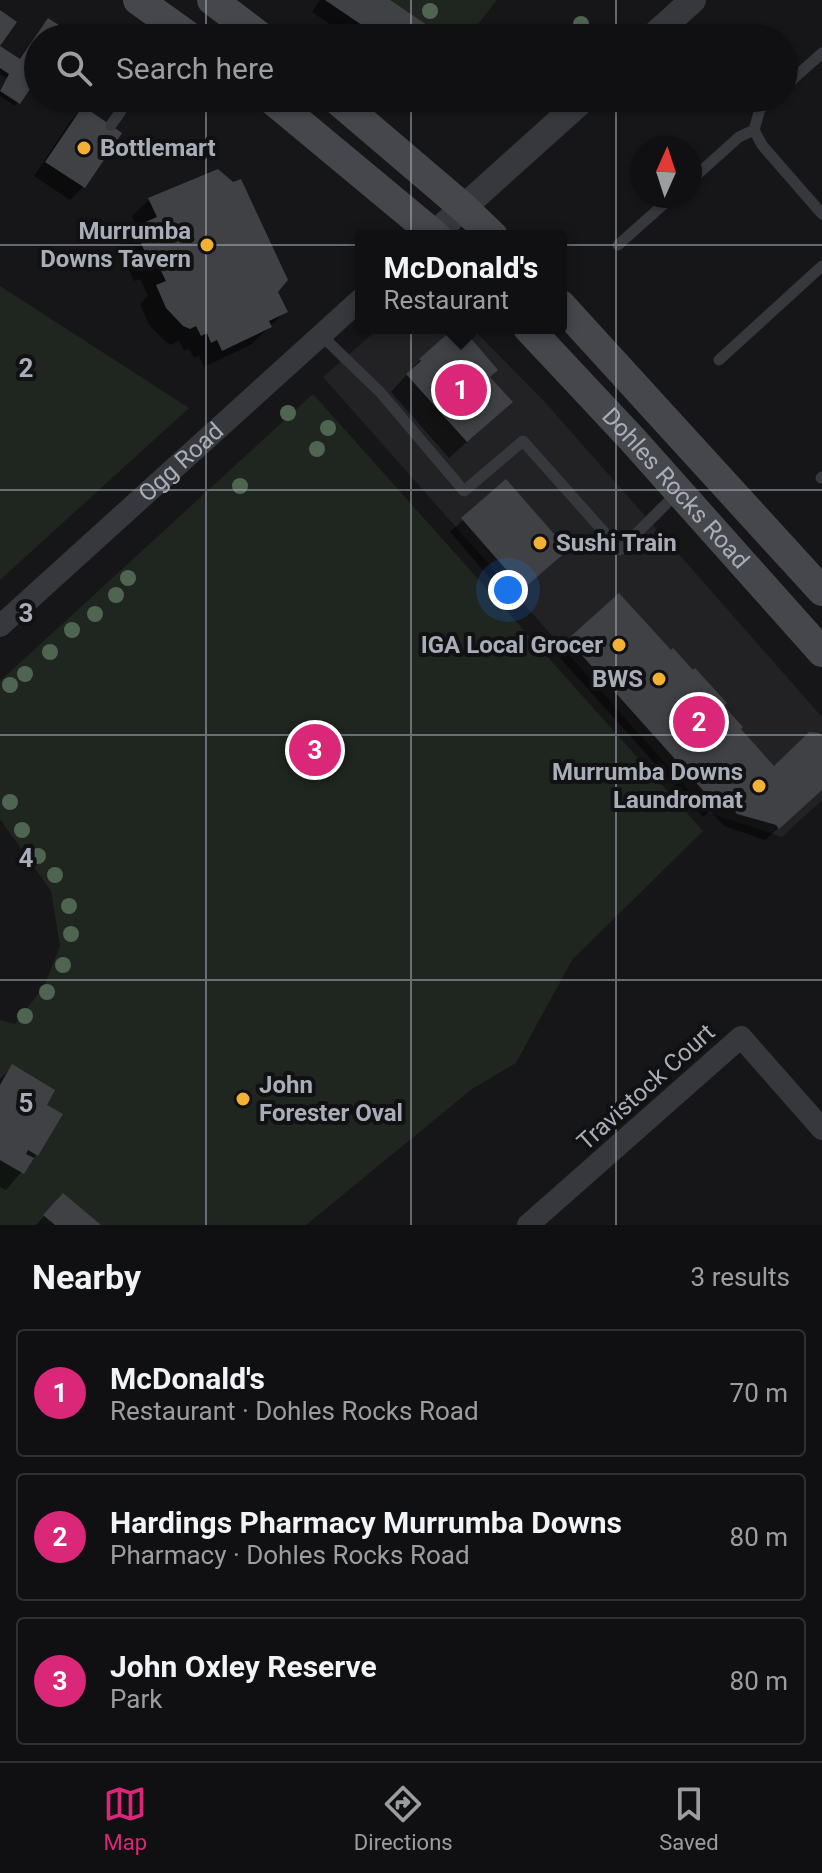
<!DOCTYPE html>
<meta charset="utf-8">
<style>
:root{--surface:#101012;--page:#19191b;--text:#f1f3f6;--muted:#9c9d9f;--line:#303032;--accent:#db2777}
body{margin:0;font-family:Roboto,sans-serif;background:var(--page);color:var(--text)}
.compass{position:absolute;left:630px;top:136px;width:72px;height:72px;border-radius:50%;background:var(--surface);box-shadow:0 2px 6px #0004;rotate:3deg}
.you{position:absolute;left:508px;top:590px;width:28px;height:28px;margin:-20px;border:6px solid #fff;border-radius:50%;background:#1a73e8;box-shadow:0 0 0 12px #1a73e833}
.badge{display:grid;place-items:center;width:52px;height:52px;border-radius:50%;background:var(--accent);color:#fff;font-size:26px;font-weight:700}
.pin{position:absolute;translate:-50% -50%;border:4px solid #fff;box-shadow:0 2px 8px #0006}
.popup{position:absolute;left:355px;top:230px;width:212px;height:104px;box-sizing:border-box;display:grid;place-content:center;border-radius:8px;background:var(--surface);filter:drop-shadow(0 2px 6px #0005);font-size:26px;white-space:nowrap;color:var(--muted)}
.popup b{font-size:30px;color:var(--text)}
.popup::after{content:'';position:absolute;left:50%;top:100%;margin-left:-16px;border:16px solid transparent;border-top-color:var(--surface)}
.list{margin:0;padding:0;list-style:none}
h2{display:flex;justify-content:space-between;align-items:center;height:104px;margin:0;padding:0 32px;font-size:34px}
h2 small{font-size:26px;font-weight:400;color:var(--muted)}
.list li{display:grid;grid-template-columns:52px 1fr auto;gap:24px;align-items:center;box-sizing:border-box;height:128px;margin:0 16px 16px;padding:0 16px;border:2px solid var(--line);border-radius:8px}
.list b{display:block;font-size:30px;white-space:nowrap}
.list p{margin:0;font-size:26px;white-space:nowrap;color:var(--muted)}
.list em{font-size:26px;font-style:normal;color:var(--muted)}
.icon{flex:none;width:44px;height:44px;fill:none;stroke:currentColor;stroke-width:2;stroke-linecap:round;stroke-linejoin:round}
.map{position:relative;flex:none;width:822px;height:1225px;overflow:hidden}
.search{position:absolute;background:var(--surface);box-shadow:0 2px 6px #0004;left:24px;right:24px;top:24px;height:88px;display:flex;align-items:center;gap:20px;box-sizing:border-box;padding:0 28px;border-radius:44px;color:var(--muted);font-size:30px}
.sheet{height:536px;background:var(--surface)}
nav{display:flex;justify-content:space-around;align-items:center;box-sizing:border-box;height:112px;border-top:2px solid var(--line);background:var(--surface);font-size:22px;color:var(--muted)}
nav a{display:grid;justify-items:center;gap:4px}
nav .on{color:var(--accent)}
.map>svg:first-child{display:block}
.built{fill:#222225}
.green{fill:#1e261f}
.shadow{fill:#0007}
.building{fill:#404145}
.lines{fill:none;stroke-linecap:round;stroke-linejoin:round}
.service{stroke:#37383d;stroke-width:11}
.minor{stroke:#37383d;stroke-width:22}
.tertiary{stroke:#37383d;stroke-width:26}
.secondary{stroke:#45474d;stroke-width:30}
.tree{fill:#506452}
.grid{fill:none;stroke:#a8adb8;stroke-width:2;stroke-opacity:0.55}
.poi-dot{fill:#f2b134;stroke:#111113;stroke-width:3}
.labels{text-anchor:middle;stroke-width:8;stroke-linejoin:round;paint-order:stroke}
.poi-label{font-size:24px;font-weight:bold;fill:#a8adb8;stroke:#111113;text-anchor:end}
.street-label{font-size:24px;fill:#a8adb8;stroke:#111113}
.grid-label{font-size:26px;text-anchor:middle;font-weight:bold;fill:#a8adb8;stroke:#111113;stroke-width:8;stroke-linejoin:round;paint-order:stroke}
</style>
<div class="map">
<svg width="822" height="1225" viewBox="0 0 822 1225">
<rect width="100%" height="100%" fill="#161618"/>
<polygon class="built" points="379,328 472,328 544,401 822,717 822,800 782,837 709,813 323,377"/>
<g class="green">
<polygon points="325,0 497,0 467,38 381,38"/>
<polygon points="0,286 189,408 0,580"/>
<polygon points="313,394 703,831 572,960 516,1063 472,1089 306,1225 0,1225 0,1020 15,1024 44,986 60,946 51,891 0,819 0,681"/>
</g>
<g class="shadow">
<polygon points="320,0 387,0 442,38 350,38 312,12"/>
<polygon points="44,24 61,38 38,38 38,73 15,106 0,96 0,90 7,78 0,74 0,50 20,61"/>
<polygon points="83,109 119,133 83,187 70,200 34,176 70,122"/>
<polygon points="149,200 275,292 285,312 252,344 204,367 199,356 194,358 189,349 184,351 179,341 171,345 166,342 149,325 140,304 148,296 140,279 134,281 118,246 137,228 132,216"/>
<polygon points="457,328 488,377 493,419 449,458 391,392 420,360"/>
<polygon points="463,520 552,563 509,600 450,532"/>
<polygon points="570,639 721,706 738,730 774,769 822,739 822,789 765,840 724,826 710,811 703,817 560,658 561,656 557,652"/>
<polygon points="12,1067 44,1105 36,1155 6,1190 0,1187 0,1079"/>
<polygon points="55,1204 98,1225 36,1225"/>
</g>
<g class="building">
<polygon points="325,0 390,0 446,38 381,38"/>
<polygon points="0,10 17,22 0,46 20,59 48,18 68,31 64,38 38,38 38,77 20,104 0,91 9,74 0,68"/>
<polygon points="83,106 122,133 85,188 45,162"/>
<polygon points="218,169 233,182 241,179 288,280 278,292 288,312 269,321 272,327 222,351 217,340 211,343 207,333 201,336 196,326 190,329 183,326 166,308 156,285 166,281 157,263 151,266 134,227 157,217 148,198"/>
<polygon points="454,328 462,328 498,370 490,377 513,402 467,442 406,374 421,361 419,359"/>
<polygon points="506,479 568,550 523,589 461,518"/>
<polygon points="619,593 671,650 673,648 693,670 695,668 727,703 724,706 743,727 741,729 774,766 809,732 819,733 822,736 822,790 779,829 776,825 737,814 724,799 717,806 571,643 573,642 569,638"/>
<polygon points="12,1064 55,1090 47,1105 63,1114 38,1156 28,1150 26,1154 34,1158 24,1174 0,1160 0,1085"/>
<polygon points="63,1193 101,1225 55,1225 43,1215"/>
</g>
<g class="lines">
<g class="service">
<polyline points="784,87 822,53"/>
<polyline points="111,125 121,111"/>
<polyline points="754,130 762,145 822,214"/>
<polyline points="690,181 739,137 754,130 760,109 772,98"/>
<polyline points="618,245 673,196"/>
<polyline points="321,335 380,392 464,491 523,441 620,550 678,492"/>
<polyline points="719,360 822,266"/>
<polyline points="821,478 822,477"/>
</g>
<g class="minor">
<path id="s1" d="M0,626L361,299"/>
<polyline points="528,1225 741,1037 822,1129"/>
</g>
<g class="tertiary">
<polyline points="651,38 693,0"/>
<polyline points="434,234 585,98"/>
</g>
<g class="secondary">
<polyline points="138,0 191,38"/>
<polyline points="212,0 262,38"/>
<polyline points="270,98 436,236"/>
<polyline points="335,98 464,208 493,236"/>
<polyline points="561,305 822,591"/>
<path id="s2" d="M528,328L632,439L822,652"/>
</g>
</g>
<g class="tree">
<circle cx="430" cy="11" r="8"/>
<circle cx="581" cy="24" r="8"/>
<circle cx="288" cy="413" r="8"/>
<circle cx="328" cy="428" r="8"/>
<circle cx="317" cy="449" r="8"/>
<circle cx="240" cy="486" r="8"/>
<circle cx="128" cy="578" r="8"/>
<circle cx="116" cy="595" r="8"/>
<circle cx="95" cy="614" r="8"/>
<circle cx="72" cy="630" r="8"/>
<circle cx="50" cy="652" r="8"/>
<circle cx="25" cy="674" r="8"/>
<circle cx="10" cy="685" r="8"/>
<circle cx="10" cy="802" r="8"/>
<circle cx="22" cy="830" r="8"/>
<circle cx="38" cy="856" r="8"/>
<circle cx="55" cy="875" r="8"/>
<circle cx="69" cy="906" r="8"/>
<circle cx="71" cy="934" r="8"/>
<circle cx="63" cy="965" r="8"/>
<circle cx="47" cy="992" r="8"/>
<circle cx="25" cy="1016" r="8"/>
</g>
<path class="grid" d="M206,0V38M411,0V38M616,0V38M206,98V1225M411,98V1225M616,98V1225M0,245H822M0,490H822M0,735H822M0,980H822"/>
<g class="poi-dot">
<circle cx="84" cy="148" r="8"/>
<circle cx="207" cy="245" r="8"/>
<circle cx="540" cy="543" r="8"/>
<circle cx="619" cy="645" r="8"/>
<circle cx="659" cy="679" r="8"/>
<circle cx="759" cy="786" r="8"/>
<circle cx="243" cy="1099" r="8"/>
</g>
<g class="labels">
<g class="poi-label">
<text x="100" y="156" text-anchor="start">Bottlemart</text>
<text x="191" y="239">Murrumba<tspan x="191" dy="28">Downs Tavern</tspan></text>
<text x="556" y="551" text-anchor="start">Sushi Train</text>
<text x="603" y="653">IGA Local Grocer</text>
<text x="643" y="687">BWS</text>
<text x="743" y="780">Murrumba Downs<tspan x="743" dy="28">Laundromat</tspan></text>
<text x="259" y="1093" text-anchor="start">John<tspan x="259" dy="28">Forester Oval</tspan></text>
</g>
<g class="street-label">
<text dy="8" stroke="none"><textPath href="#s1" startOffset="244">Ogg Road</textPath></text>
<text dy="8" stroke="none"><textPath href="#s2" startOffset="218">Dohles Rocks Road</textPath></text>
<text transform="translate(646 1087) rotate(-42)" y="8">Travistock Court</text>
</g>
</g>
<g class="grid-label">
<text x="26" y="377">2</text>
<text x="26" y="622">3</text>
<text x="26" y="867">4</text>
<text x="26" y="1112">5</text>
</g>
</svg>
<svg class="compass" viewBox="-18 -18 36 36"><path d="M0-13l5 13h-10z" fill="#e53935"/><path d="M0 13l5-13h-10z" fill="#9c9d9f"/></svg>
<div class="you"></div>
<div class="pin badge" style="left:461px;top:390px">1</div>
<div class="popup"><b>McDonald's</b>Restaurant</div>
<div class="pin badge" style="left:699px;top:722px">2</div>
<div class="pin badge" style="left:315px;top:750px">3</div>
<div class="search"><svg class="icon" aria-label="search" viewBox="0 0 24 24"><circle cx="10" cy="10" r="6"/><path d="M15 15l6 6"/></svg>Search here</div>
</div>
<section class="sheet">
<h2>Nearby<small>3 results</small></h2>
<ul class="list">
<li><span class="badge">1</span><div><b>McDonald's</b><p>Restaurant · Dohles Rocks Road</p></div><em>70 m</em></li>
<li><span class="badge">2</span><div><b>Hardings Pharmacy Murrumba Downs</b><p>Pharmacy · Dohles Rocks Road</p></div><em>80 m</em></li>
<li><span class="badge">3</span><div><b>John Oxley Reserve</b><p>Park</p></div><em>80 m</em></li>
</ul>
</section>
<nav>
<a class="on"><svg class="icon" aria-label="map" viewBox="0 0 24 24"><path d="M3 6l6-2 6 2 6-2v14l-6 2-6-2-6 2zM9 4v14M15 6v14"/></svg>Map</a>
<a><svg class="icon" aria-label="directions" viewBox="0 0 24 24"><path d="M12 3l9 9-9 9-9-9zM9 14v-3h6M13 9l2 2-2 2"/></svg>Directions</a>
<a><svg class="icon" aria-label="saved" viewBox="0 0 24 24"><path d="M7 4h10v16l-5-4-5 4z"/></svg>Saved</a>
</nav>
